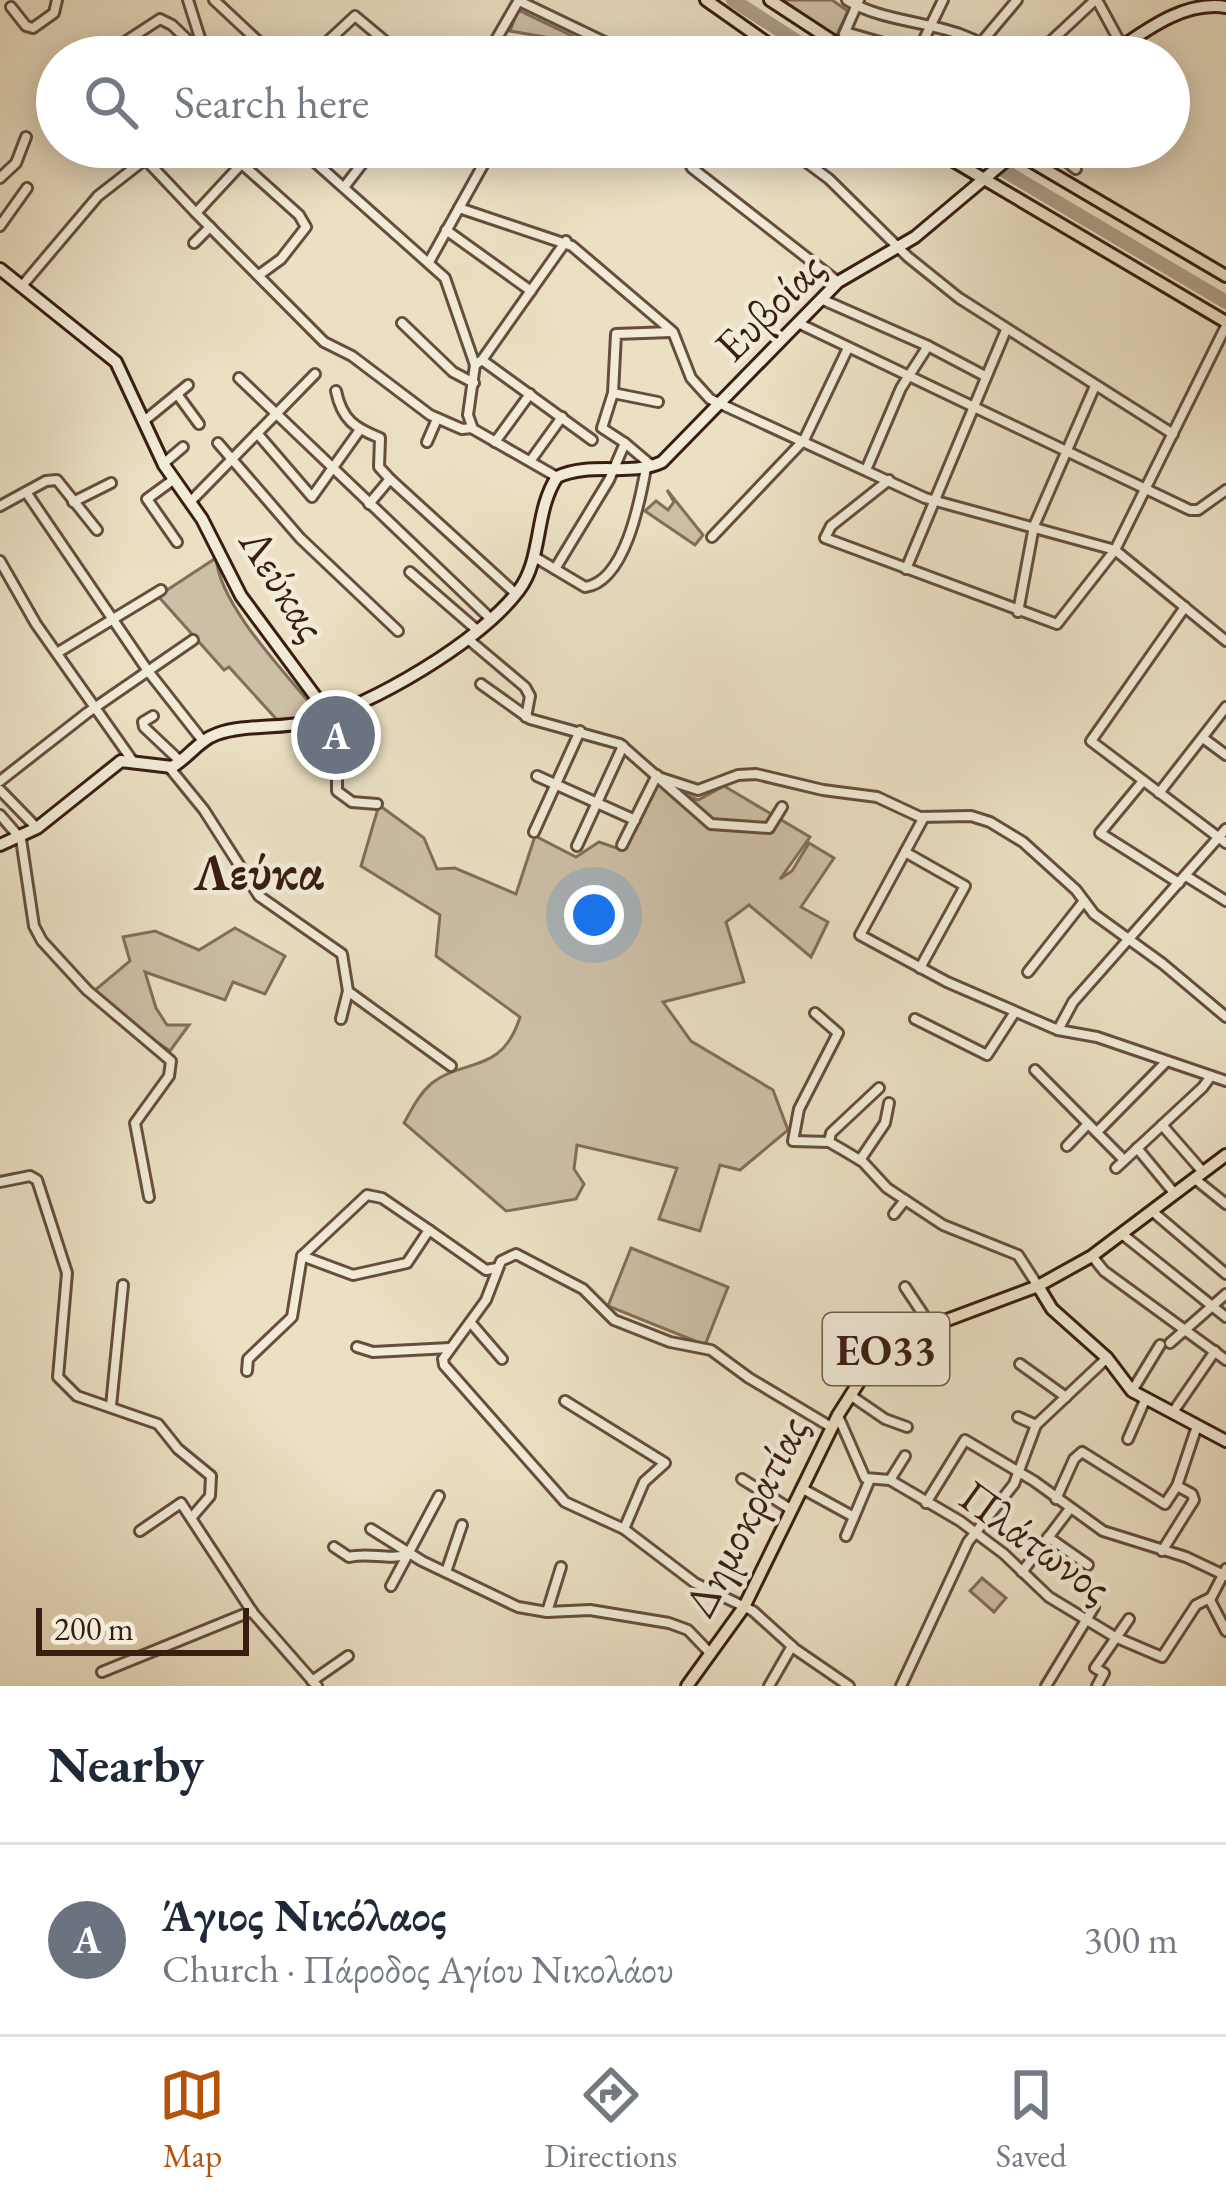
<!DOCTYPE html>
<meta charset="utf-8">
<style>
:root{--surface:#fff;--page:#f6f6f7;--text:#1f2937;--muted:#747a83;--line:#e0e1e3;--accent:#b45309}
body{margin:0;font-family:"EB Garamond",serif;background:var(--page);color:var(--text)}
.scale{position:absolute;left:36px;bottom:30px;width:213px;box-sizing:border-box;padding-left:12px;border:6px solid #391d10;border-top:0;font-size:33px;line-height:42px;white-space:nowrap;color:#391d10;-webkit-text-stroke:9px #f2ebd8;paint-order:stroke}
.you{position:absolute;left:594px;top:915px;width:42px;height:42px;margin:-30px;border:9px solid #fff;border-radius:50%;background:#1a73e8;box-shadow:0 0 0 18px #1a73e833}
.badge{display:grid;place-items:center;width:78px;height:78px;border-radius:50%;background:var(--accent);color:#fff;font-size:39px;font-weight:700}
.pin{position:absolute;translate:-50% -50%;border:6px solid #fff;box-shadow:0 3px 12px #0006}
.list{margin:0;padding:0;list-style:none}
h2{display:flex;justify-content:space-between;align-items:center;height:156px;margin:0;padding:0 48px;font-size:51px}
h2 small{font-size:39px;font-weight:400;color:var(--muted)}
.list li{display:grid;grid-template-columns:78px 1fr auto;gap:36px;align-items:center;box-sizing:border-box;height:192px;padding:0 48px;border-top:3px solid var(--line)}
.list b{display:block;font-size:45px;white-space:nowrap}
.list p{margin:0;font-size:39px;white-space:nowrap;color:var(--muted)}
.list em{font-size:39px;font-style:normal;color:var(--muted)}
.icon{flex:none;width:66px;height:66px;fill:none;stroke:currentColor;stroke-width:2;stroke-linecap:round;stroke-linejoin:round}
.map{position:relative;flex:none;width:1226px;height:1686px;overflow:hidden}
.search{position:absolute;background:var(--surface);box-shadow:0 6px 30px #0003;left:36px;right:36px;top:36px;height:132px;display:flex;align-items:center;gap:30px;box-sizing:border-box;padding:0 42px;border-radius:66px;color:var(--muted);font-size:45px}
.sheet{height:348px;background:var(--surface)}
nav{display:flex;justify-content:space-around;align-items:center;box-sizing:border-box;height:168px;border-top:3px solid var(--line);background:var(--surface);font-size:33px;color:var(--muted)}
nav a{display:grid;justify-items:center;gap:6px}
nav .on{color:var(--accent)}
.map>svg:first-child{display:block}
.green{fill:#cdbfa5;stroke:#836e5a;stroke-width:3}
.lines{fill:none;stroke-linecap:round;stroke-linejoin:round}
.river{stroke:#ae9e86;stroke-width:14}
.street-casing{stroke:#664e3d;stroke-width:14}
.secondary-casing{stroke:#391d10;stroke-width:16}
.primary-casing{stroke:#391d10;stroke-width:16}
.street{stroke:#f2ebd8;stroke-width:8}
.secondary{stroke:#f2ebd8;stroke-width:10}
.primary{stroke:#ebe0c3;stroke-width:10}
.labels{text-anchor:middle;stroke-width:9;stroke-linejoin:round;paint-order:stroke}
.shield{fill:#f2ebd8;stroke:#705b4c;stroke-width:3}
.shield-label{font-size:42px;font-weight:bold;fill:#391d10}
.street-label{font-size:45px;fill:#391d10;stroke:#f2ebd8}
.quarter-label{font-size:51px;font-weight:bold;fill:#391d10;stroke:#f2ebd8}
</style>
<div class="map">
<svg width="1226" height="1686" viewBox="0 0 1226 1686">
<rect width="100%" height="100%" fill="#ebe0c3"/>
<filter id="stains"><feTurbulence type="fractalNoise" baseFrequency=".00167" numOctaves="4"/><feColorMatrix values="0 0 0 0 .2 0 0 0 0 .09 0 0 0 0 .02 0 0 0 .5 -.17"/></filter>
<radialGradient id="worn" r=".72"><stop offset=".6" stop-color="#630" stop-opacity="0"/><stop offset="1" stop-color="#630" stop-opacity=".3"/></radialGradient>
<g class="green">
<polygon points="782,0 832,0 848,11 836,37"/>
<polygon points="518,10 591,45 510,31"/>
<polygon points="667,490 703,535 695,545 645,511 656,501 668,510 674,502"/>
<path d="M216,558C220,604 279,666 308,701L312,712L306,717L280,723L229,667L224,670L158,596Z"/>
<path d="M656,784L698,800L724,786L810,837L780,879L792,871L809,843L834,858L801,907L828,922L811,957L749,905L726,922L744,982L663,1002L691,1041L773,1090L788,1130L740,1170L720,1165L700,1231L659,1219L677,1168L577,1145L574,1169L584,1184L576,1199L506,1211L404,1123C412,1109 419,1094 432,1083C463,1058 502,1075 520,1017L436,956L440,915L361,866L379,805L424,838L437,869L455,868L516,894L535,836L576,857L599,842L622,850Z"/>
<polygon points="235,928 285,956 265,994 233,982 225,1000 145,972 156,1008 167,1025 189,1025 170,1051 128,1022 94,991 130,961 123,937 155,931 199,950"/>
<polygon points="631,1248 728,1287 705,1345 608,1306"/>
<polygon points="982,1578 1006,1598 994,1612 970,1591"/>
</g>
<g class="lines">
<g class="river">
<polyline points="733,0 821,57"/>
<polyline points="964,147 1226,302"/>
</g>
<defs>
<g id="street">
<polyline points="188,0 206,57"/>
<polyline points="214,0 275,57"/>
<path d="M847,0C892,28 961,19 998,57"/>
<polyline points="1097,0 1122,46"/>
<polyline points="519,1 636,57"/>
<polyline points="11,7 26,26 33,28 54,13 57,0"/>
<polyline points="845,32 932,57"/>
<polyline points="844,34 859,0"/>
<polyline points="120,45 160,19 172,25 196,48"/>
<polyline points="916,56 943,0"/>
<polyline points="311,57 355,16 404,57"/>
<polyline points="486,57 519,0"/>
<polyline points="744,57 756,36"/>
<polyline points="969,57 1017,0"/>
<polyline points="1034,57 1095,0"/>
<polyline points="257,147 196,213 324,342 352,356 430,415 462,429 472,428"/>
<polyline points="298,147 445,278 475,365 468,415 473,429 557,477"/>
<polyline points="695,147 688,161 692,168 838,282"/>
<polyline points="786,147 829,179 908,257 959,298 1173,434"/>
<polyline points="1048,147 1076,169"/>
<polyline points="146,160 196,213"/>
<polyline points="242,164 299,215 306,227 281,259 259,275"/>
<polyline points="0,178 16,163 26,137"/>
<polyline points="345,186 375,147"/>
<polyline points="459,208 572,246 673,332 691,378 710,399 925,498 1115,550 1226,641"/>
<polyline points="0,226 27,188"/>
<polyline points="446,230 531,291"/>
<polyline points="194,243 210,227"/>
<polyline points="429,262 493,147"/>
<polyline points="21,287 98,196 161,147"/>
<polyline points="821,299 928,346"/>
<polyline points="402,323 453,372 474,383"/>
<polyline points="798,323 1190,510 1198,510 1226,490"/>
<polyline points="482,360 592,440"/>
<polyline points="475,365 482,360 566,241"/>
<polyline points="239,378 492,620"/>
<path d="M336,391C342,420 355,428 380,438L379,467L390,479"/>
<polyline points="613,393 658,402"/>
<polyline points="177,394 199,424"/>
<polyline points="144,421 188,385"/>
<polyline points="257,433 312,497 359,431"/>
<polyline points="427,442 437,419"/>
<polyline points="495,442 530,394"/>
<polyline points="218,443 300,538 398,631"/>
<polyline points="625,443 651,465"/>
<polyline points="531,460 562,417"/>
<polyline points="163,464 183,447"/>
<polyline points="866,470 901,388 928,346 985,376"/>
<polyline points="173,480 147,499 177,542"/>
<polyline points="889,480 831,526 825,538 1057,624 1115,550 1226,326"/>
<polyline points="26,492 148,671 203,741"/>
<polyline points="73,502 111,483"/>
<polyline points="190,502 315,374"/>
<polyline points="369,504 390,479 515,593"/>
<polyline points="0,506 46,481 57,480 97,530"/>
<polyline points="712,537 804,440 848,348"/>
<path d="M533,556L585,587C625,582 640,501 646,468"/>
<polyline points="0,561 36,624 132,760"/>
<polyline points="555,569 609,480 625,443 602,428 613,393 616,334 671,332"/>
<polyline points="906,569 1006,330"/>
<polyline points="410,572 477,630"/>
<polyline points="1185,607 1091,741 1226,843"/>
<polyline points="1018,612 1034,526 1095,386"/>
<polyline points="468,639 525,687 530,696 526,717"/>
<polyline points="57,653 161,590"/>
<polyline points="481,684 530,719 620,744 711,824 769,828 782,807"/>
<polyline points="336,713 359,738 337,778 337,791 352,802 377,804"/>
<polyline points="153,716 143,722 144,727 180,761"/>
<polyline points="1203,738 1226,755"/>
<polyline points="169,767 204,810 259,896 342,954 348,991 341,1019"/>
<polyline points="537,776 635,820"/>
<polyline points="658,777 698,790 738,775 756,774 823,790 877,797 920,817 971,816 990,822 1023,842 1076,890 1094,914 1163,964 1226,1017"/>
<polyline points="0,781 87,713 193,640"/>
<polyline points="1143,781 1100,833 1179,883"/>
<polyline points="0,790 37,828"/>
<polyline points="1159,793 1226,707"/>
<polyline points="0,815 21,839 34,926 42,941 87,990 171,1061 169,1076 135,1123 149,1197"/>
<polyline points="924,817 860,935 947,982 1058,1030 1097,1037 1226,1081"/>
<polyline points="534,832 580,731"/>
<polyline points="622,845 657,775"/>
<polyline points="577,846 623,746"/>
<polyline points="905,852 965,886 920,968"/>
<polyline points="1186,876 1226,901"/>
<polyline points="1028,972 1084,901"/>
<polyline points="349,992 451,1066"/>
<polyline points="815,1013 838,1033 799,1109 793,1141 829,1142 843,1150 863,1162 887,1188 943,1225 1018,1255 1038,1286"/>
<polyline points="915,1019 987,1055 1015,1012"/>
<polyline points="1058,1030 1073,1002 1226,829"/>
<polyline points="1035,1070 1124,1160"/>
<polyline points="1162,1125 1203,1172"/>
<polyline points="1097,1132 1166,1062"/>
<polyline points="829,1142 831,1133 879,1088"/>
<polyline points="1067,1146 1088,1124"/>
<polyline points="1137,1148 1175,1194"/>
<polyline points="860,1160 885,1123 889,1103"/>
<polyline points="1116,1168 1203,1087 1211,1076"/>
<polyline points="1195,1179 1226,1204"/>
<polyline points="0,1182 30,1176 37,1180 67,1273 58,1377 77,1396 158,1424 178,1449 211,1476 210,1496 192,1517"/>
<polyline points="1152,1211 1226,1274"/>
<polyline points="894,1214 905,1200"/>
<polyline points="1122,1234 1226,1317"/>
<polyline points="302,1256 367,1195 382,1198 429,1230"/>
<polyline points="1092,1256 1104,1271 1226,1360"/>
<polyline points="905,1287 931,1326"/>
<polyline points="471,1323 502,1359"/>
<polyline points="1170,1343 1226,1294"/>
<polyline points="357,1347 373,1352 450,1348"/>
<polyline points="1020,1364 1066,1397"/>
<polyline points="247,1371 248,1359 292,1317 302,1256 353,1275 407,1263 429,1230 486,1270 497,1268"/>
<polyline points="1132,1391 1160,1345"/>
<polyline points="850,1395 885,1419 907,1427"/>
<polyline points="565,1401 665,1463 644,1482 624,1529"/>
<polyline points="111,1406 123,1285"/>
<polyline points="1173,1412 1215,1351"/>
<polyline points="838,1416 865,1478 890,1480 960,1521 1004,1554 1049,1597 1115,1637 1162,1657 1196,1605 1210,1598"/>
<polyline points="1018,1417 1036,1425"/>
<polyline points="831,1427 749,1378 711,1350 670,1342 614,1320 583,1289 516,1254 501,1261 486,1300 443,1359 444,1365 565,1502 624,1529 695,1583 753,1611 795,1649 849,1686"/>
<polyline points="1128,1439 1145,1400"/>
<polyline points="742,1479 792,1510"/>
<polyline points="890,1480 905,1456"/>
<polyline points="803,1489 854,1517"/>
<polyline points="1056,1499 1074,1459 1082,1452 1165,1504 1177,1486 1197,1426"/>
<polyline points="926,1503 965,1440 1034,1481 1103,1531 1186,1557 1226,1576"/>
<polyline points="371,1529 422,1561 518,1607 547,1612 590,1610 669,1623 688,1630 711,1654"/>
<polyline points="140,1531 181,1503 253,1613 317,1686"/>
<polyline points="846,1536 870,1479"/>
<polyline points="1048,1537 1088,1565"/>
<path d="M334,1547L349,1557C371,1552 388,1561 410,1554"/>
<polyline points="1162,1551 1194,1500 1192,1494 1177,1486"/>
<polyline points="1226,1569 1210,1600 1226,1631"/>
<polyline points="446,1572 462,1525"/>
<polyline points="1022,1572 1069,1510"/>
<polyline points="391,1586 439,1496"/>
<polyline points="547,1612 561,1567"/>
<polyline points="102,1672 252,1611"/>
<polyline points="312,1681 348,1656"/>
<polyline points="769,1686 792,1646"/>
<polyline points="901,1686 968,1542 1014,1484 1036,1425 1107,1358"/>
<polyline points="1046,1686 1094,1607"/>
<polyline points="1097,1686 1104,1673 1095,1668 1129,1619"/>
</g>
<g id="secondary">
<path d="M1107,57C1141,34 1182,0 1226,7"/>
<polyline points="0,269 116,362 164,465 202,519 241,596 315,696 317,719"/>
<path d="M0,845L37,828L121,761L172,767C188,758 199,740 217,734C245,724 279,729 309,722C371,706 481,641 519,590C543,558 534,512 557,477C591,461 630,477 662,462L838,282L915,237L1022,147"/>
<polyline points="1038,1286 1052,1309 1107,1358 1132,1391 1226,1441"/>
</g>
<g id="primary">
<polyline points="706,0 787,57"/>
<polyline points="770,0 857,57"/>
<polyline points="930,147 1226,322"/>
<polyline points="1007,147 1226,276"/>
<polyline points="687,1686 744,1607 838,1415 875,1357 923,1329 1038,1286 1092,1256 1226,1155"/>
</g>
</defs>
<use href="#street" class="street-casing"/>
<use href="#secondary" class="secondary-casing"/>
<use href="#primary" class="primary-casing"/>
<use href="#street" class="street"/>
<use href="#secondary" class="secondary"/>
<use href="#primary" class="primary"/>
</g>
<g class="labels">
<rect class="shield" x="823" y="1313" width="126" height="72" rx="9"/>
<g class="shield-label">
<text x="886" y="1364">ΕΟ33</text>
</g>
<g class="street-label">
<text transform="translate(769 306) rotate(-45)" y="16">Ευβοίας</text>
<text transform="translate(284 584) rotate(58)" y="16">Λεύκας</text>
<text transform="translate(745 1516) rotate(-63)" y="16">Δημοκρατίας</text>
<text transform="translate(1036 1541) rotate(36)" y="16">Πλάτωνος</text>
</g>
<g class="quarter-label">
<text x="259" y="889">Λεύκα</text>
</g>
</g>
<rect width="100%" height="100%" filter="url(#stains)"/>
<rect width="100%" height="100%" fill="url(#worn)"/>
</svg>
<div class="scale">200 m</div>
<div class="you"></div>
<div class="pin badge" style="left:336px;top:735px;background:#6b7280">A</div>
<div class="search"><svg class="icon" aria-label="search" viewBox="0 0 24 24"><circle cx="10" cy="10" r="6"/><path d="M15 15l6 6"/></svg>Search here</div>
</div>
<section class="sheet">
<h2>Nearby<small></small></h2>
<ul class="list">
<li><span class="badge" style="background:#6b7280">A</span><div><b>Άγιος Νικόλαος</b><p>Church · Πάροδος Αγίου Νικολάου</p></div><em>300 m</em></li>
</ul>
</section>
<nav>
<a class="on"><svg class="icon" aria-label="map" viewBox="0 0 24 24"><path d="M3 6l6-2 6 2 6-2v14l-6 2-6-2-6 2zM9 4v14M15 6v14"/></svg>Map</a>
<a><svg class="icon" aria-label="directions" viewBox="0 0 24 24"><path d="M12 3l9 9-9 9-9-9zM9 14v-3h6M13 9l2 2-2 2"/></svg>Directions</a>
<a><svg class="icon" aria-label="saved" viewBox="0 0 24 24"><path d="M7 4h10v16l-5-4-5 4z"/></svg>Saved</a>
</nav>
